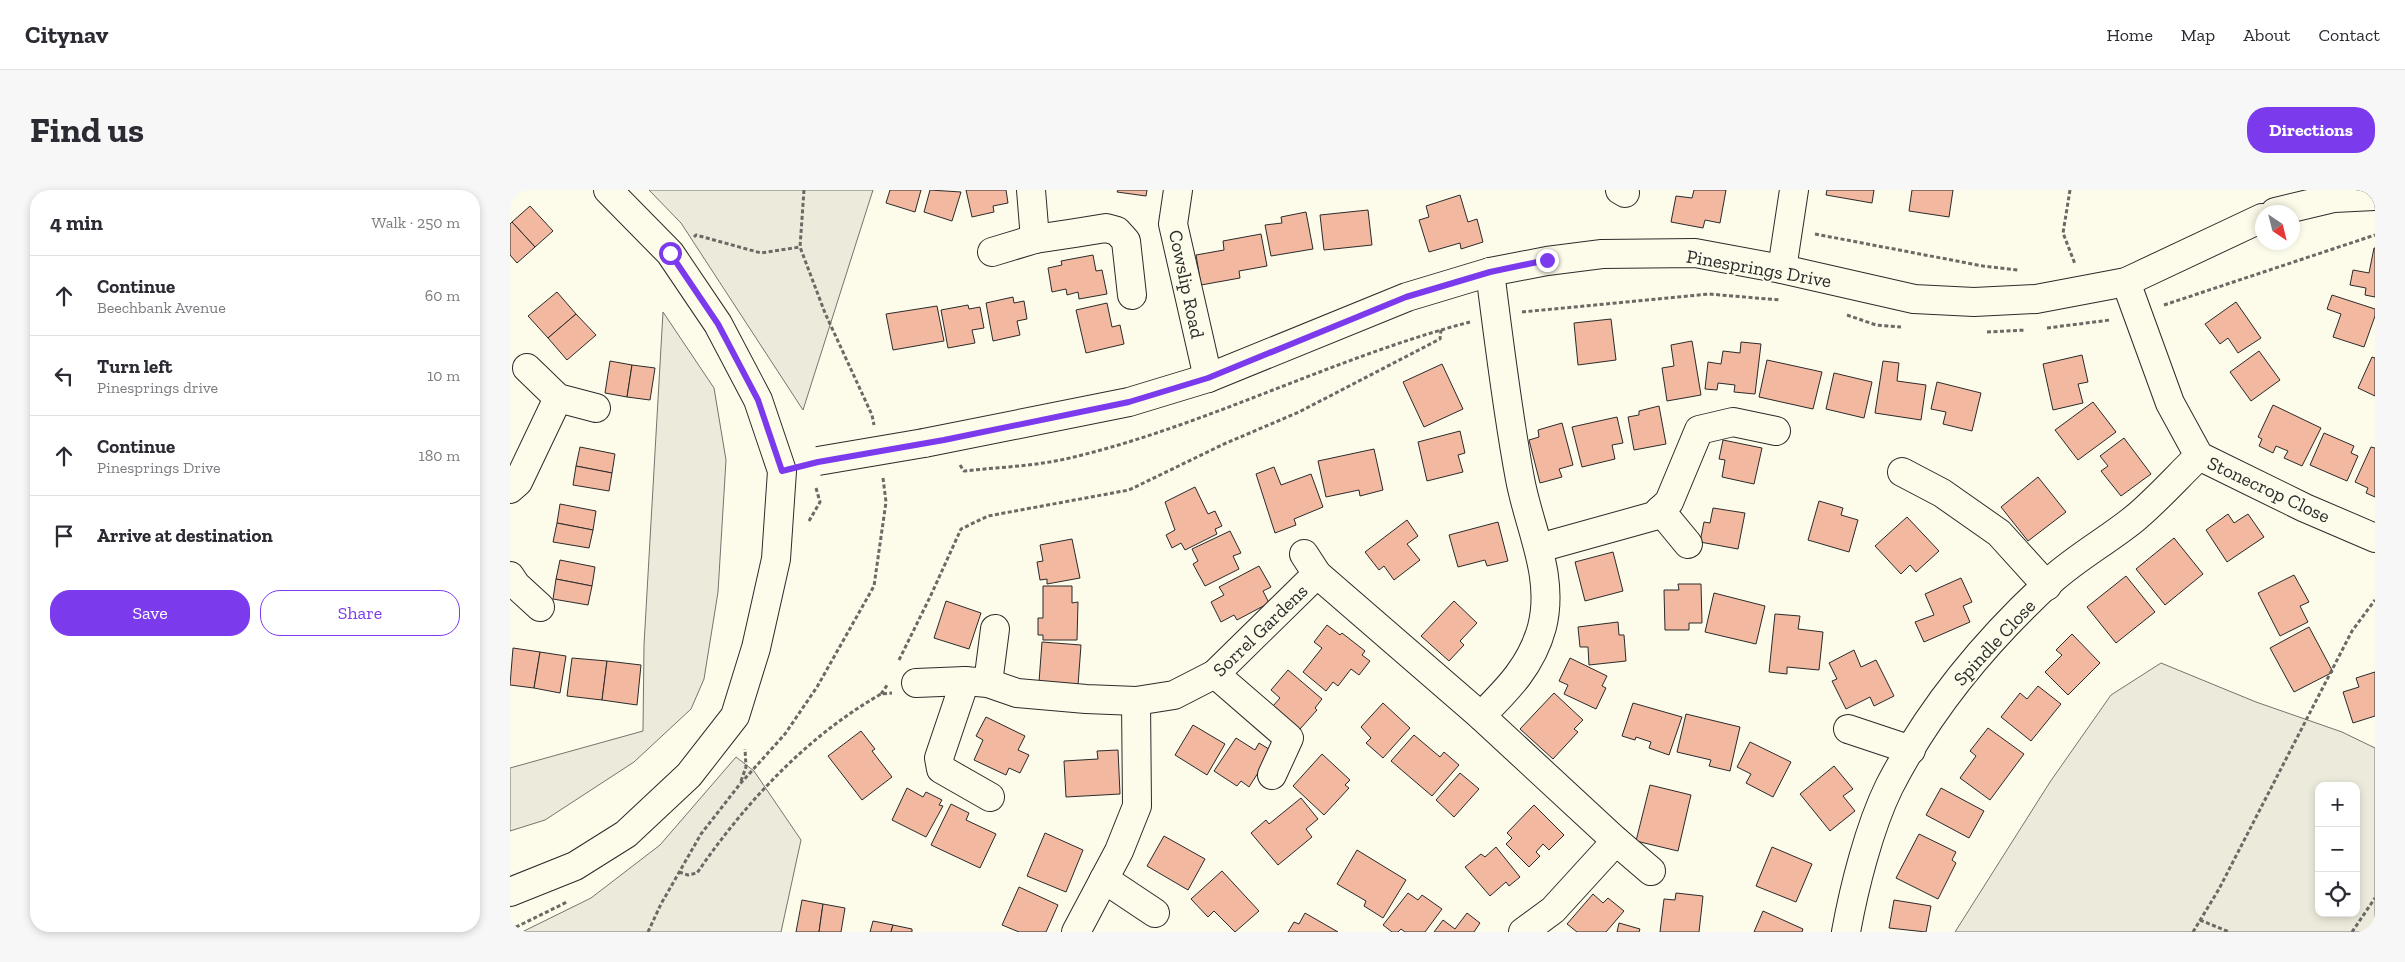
<!DOCTYPE html>
<meta charset="utf-8">
<style>
:root{--surface:#fff;--page:#f7f7f7;--text:#2b2b33;--muted:#7c7c81;--line:#e1e1e2;--accent:#7c3aed}
body{margin:0;font-family:"Zilla Slab",serif;background:var(--page);color:var(--text)}
.controls{position:absolute;right:15px;bottom:15px;display:grid;overflow:hidden;border-radius:10px;box-shadow:0 2px 8px #0003}
.controls button{width:45px;height:45px;display:grid;place-items:center;padding:0;border:0;border-bottom:1px solid var(--line);background:var(--surface);color:var(--text);font:25px sans-serif}
.compass{position:absolute;left:1745px;top:15px;width:45px;height:45px;border-radius:50%;background:var(--surface);box-shadow:0 2px 8px #0003;rotate:145deg}
.stop{position:absolute;width:15px;height:15px;margin:-11px;border:4px solid #7c3aed;border-radius:50%;background:#fff}
.stop.end{background:#7c3aed;border-color:#fff;box-shadow:0 1px 5px #0008}
.list{margin:0;padding:0;list-style:none}
h2{display:flex;justify-content:space-between;align-items:center;height:65px;margin:0;padding:0 20px;font-size:21px}
h2 small{font-size:16px;font-weight:400;color:var(--muted)}
.list li{display:grid;grid-template-columns:32px 1fr auto;gap:15px;align-items:center;box-sizing:border-box;height:80px;padding:0 20px;border-top:1px solid var(--line)}
.list b{display:block;font-size:19px;white-space:nowrap}
.list p{margin:0;font-size:16px;white-space:nowrap;color:var(--muted)}
.list em{font-size:16px;font-style:normal;color:var(--muted)}
.actions{display:flex;gap:10px;padding:15px 20px}
.actions a{flex:1;padding:11px 0;border:1px solid var(--accent);border-radius:20px;text-align:center;font-size:18px;color:var(--accent)}
.actions .main{background:var(--accent);color:#fff}
.icon{flex:none;width:28px;height:28px;fill:none;stroke:currentColor;stroke-width:2;stroke-linecap:round;stroke-linejoin:round}
.map{position:relative;flex:none;width:1865px;height:742px;overflow:hidden;border-radius:20px}
header{display:flex;align-items:center;gap:30px;box-sizing:border-box;height:70px;padding:0 25px;background:var(--surface);border-bottom:1px solid var(--line)}
header strong{font-size:24px}
nav{display:flex;gap:28px;margin-inline-start:auto;font-size:18px}
.intro{display:flex;align-items:center;justify-content:space-between;box-sizing:border-box;height:120px;padding:0 30px}
h1{margin:0;font-size:35px}
.button{padding:12px 22px;border-radius:20px;background:var(--accent);color:#fff;font-size:18px;font-weight:700}
main{display:flex;gap:30px;padding:0 30px}
aside{flex:1;background:var(--surface);border-radius:20px;box-shadow:0 2px 8px #0003}
.map>svg:first-child{display:block}
.green{fill:#ecebdb;stroke:#74746e;fill-rule:evenodd}
.building{fill:#f2b8a0;stroke:#2b2b2b}
.lines{fill:none;stroke-linecap:round;stroke-linejoin:round}
.minor-casing{stroke:#2b2b2b;stroke-width:30}
.path{stroke:#6a6964;stroke-width:3;stroke-dasharray:4 2.5;stroke-linecap:butt}
.minor{stroke:#fdfbea;stroke-width:28}
.minor-bridge-casing{stroke:#2b2b2b;stroke-width:30;stroke-linecap:butt}
.minor-bridge{stroke:#fdfbea;stroke-width:28}
.route{stroke:#7c3aed;stroke-width:6}
.labels{text-anchor:middle;stroke-width:4;stroke-linejoin:round;paint-order:stroke}
.street-label{font-size:19px;fill:#2b2b2b;stroke:#fdfbea}
</style>
<header>
<strong>Citynav</strong>
<nav><a>Home</a><a>Map</a><a>About</a><a>Contact</a></nav>
</header>
<div class="intro"><h1>Find us</h1><a class="button">Directions</a></div>
<main>
<aside>
<h2>4 min<small>Walk · 250 m</small></h2>
<ul class="list">
<li><svg class="icon" aria-label="ahead" viewBox="0 0 24 24"><path d="M12 20V5M6 11l6-6 6 6"/></svg><div><b>Continue</b><p>Beechbank Avenue</p></div><em>60 m</em></li>
<li><svg class="icon" aria-label="left" viewBox="0 0 24 24"><path d="M17 20v-9H6M10 6l-5 5 5 5"/></svg><div><b>Turn left</b><p>Pinesprings drive</p></div><em>10 m</em></li>
<li><svg class="icon" aria-label="ahead" viewBox="0 0 24 24"><path d="M12 20V5M6 11l6-6 6 6"/></svg><div><b>Continue</b><p>Pinesprings Drive</p></div><em>180 m</em></li>
<li><svg class="icon" aria-label="arrive" viewBox="0 0 24 24"><path d="M6 21V4h12l-3 4 3 4H6"/></svg><div><b>Arrive at destination</b></div></li>
</ul>
<div class="actions"><a class="main">Save</a><a>Share</a></div>
</aside>
<div class="map">
<svg width="1865" height="742" viewBox="0 0 1865 742">
<rect width="100%" height="100%" fill="#fdfbea"/>
<g class="green">
<polygon points="139,0 363,0 293,220 171,33"/>
<polygon points="153,122 204,198 216,270 208,402 194,489 181,519 124,572 35,630 0,641 0,578 133,541 134,455"/>
<path d="M1651,473L1746,512L1832,542L1865,558V742H1445L1540,592L1601,505ZM1809,596H1846V723H1809Z"/>
<polygon points="226,567 244,581 291,650 271,742 12,742 81,708 150,655"/>
</g>
<g class="building">
<polygon points="380,0 411,0 405,22 376,13"/>
<polygon points="420,0 451,2 442,31 414,22"/>
<polygon points="456,0 496,0 498,13 483,16 484,22 462,27"/>
<polygon points="608,0 637,0 636,6 607,2"/>
<polygon points="1184,0 1216,0 1210,33 1195,30 1193,38 1161,32 1166,6 1182,8"/>
<polygon points="1317,0 1364,0 1362,13 1316,5"/>
<polygon points="1402,0 1443,0 1439,27 1399,21"/>
<polygon points="950,5 958,32 967,29 973,52 951,59 950,53 919,62 909,30 919,27 916,16"/>
<polygon points="20,16 43,41 25,57 2,32"/>
<polygon points="858,20 862,55 814,60 810,25"/>
<polygon points="796,22 803,59 761,66 755,35 772,33 771,27"/>
<polygon points="2,32 25,57 7,73 0,65 0,34"/>
<polygon points="751,44 757,76 729,81 730,88 691,95 686,65 714,60 713,51"/>
<polygon points="1864,58 1865,58 1865,107 1855,105 1856,98 1840,95 1843,80 1859,83"/>
<polygon points="583,65 586,81 592,80 597,104 569,109 568,102 557,105 556,99 542,102 538,78 552,75 551,71"/>
<polygon points="47,102 66,124 38,148 18,126"/>
<polygon points="1822,105 1865,119 1865,126 1854,157 1823,147 1831,124 1817,119"/>
<polygon points="503,107 504,113 514,111 517,129 507,131 510,145 483,151 476,113"/>
<polygon points="1726,112 1751,148 1728,163 1718,148 1710,154 1695,134"/>
<polygon points="597,113 602,137 610,135 614,154 576,163 566,120"/>
<polygon points="458,115 459,119 470,117 474,138 462,140 465,153 438,158 431,120"/>
<polygon points="427,116 434,151 383,160 376,124"/>
<polygon points="66,124 86,145 57,170 38,148"/>
<polygon points="1101,129 1106,170 1068,175 1064,133"/>
<polygon points="1182,151 1191,205 1157,211 1152,178 1164,176 1161,155"/>
<polygon points="1231,152 1251,154 1245,204 1224,202 1225,195 1208,193 1207,200 1195,199 1198,172 1211,174 1213,161 1230,163"/>
<polygon points="1749,161 1770,190 1741,211 1720,182"/>
<polygon points="1572,165 1578,192 1568,194 1573,213 1543,220 1533,174"/>
<polygon points="1862,167 1865,168 1865,206 1848,198"/>
<polygon points="1257,170 1312,182 1303,219 1249,207"/>
<polygon points="100,171 122,175 117,207 95,203"/>
<polygon points="1373,171 1389,173 1387,191 1416,195 1411,230 1365,223"/>
<polygon points="932,174 953,219 914,237 893,192"/>
<polygon points="122,175 145,178 140,210 117,207"/>
<polygon points="1324,183 1362,192 1354,228 1316,219"/>
<polygon points="1427,192 1471,203 1462,241 1433,234 1436,222 1421,219"/>
<polygon points="1583,212 1606,242 1568,270 1545,240"/>
<polygon points="1763,215 1811,238 1792,276 1774,268 1778,261 1766,256 1763,263 1749,256 1752,249 1748,247"/>
<polygon points="1149,216 1156,254 1124,260 1118,227 1129,225 1129,221"/>
<polygon points="1107,227 1113,253 1102,255 1105,269 1072,277 1062,237"/>
<polygon points="1052,233 1063,275 1049,279 1052,287 1030,293 1019,250 1029,247 1028,240"/>
<polygon points="950,241 955,263 948,265 953,282 917,291 908,252"/>
<polygon points="1814,243 1844,256 1841,263 1848,266 1837,291 1800,275"/>
<polygon points="1614,248 1641,284 1611,306 1591,281 1598,276 1590,266"/>
<polygon points="1213,250 1252,258 1244,294 1212,287 1215,270 1209,269"/>
<polygon points="70,257 105,264 102,283 66,276"/>
<polygon points="1861,257 1865,258 1865,307 1856,303 1858,298 1845,292"/>
<polygon points="864,259 873,300 850,306 849,300 816,307 808,271"/>
<polygon points="66,276 102,283 99,301 63,295"/>
<polygon points="764,277 771,295 801,284 813,317 784,329 786,335 765,343 746,284"/>
<polygon points="1528,287 1556,322 1518,351 1491,317"/>
<polygon points="685,297 698,324 705,321 712,336 705,339 707,344 675,360 671,353 662,358 656,345 665,340 655,312"/>
<polygon points="1309,311 1333,318 1331,325 1348,330 1339,362 1298,350"/>
<polygon points="50,314 86,321 83,340 47,333"/>
<polygon points="1203,318 1235,323 1228,359 1190,352 1194,332 1200,333"/>
<polygon points="1718,324 1724,333 1738,324 1754,347 1717,372 1696,340"/>
<polygon points="1397,327 1429,361 1406,382 1400,375 1391,384 1365,356"/>
<polygon points="897,330 908,346 897,354 910,370 884,390 874,376 869,380 855,362"/>
<polygon points="988,332 998,371 977,376 975,370 948,377 939,345"/>
<polygon points="47,333 83,340 79,358 43,352"/>
<polygon points="720,341 731,363 723,366 729,379 695,396 683,374 688,371 682,359"/>
<polygon points="1664,348 1693,384 1655,415 1626,379"/>
<polygon points="562,349 570,388 537,394 537,389 530,390 527,372 533,371 530,355"/>
<polygon points="1103,362 1113,401 1075,411 1065,372"/>
<polygon points="50,370 85,377 82,396 46,389"/>
<polygon points="749,376 761,397 753,401 759,413 727,430 724,425 711,432 701,412 714,405 709,397"/>
<polygon points="1784,385 1799,412 1790,416 1798,432 1770,446 1748,403"/>
<polygon points="1616,386 1645,422 1606,453 1577,417"/>
<polygon points="1451,388 1462,412 1453,416 1460,432 1414,452 1405,432 1424,425 1415,404"/>
<polygon points="46,389 82,396 78,415 43,409"/>
<polygon points="1168,394 1191,394 1192,433 1179,433 1179,440 1155,440 1154,400 1169,400"/>
<polygon points="533,396 562,396 562,413 568,412 567,450 533,450 533,445 528,445 528,428 533,428"/>
<polygon points="1204,403 1255,416 1246,454 1195,442"/>
<polygon points="436,411 471,423 459,459 424,448"/>
<polygon points="944,411 967,433 950,451 954,455 939,471 911,446"/>
<polygon points="1265,424 1290,426 1288,439 1313,442 1309,480 1277,477 1277,484 1259,482"/>
<polygon points="1108,432 1109,445 1114,445 1116,471 1079,475 1078,457 1070,457 1068,437"/>
<polygon points="817,435 830,445 832,443 855,461 852,465 860,471 849,485 841,479 828,496 823,492 816,501 793,482 812,458 804,452"/>
<polygon points="1799,437 1823,482 1784,502 1760,458"/>
<polygon points="1562,444 1590,473 1558,505 1535,482 1552,465 1546,460"/>
<polygon points="532,452 571,455 568,495 529,492"/>
<polygon points="3,458 30,462 24,498 0,495"/>
<polygon points="1344,460 1351,477 1366,470 1384,506 1364,516 1360,507 1336,519 1322,491 1327,489 1319,473"/>
<polygon points="30,462 56,466 50,503 24,498"/>
<polygon points="62,468 97,471 92,510 57,506"/>
<polygon points="1060,468 1097,486 1092,496 1096,498 1086,519 1054,504 1058,495 1049,491"/>
<polygon points="97,471 131,475 127,515 92,510"/>
<polygon points="778,480 812,509 805,518 807,520 790,539 763,516 770,508 761,500"/>
<polygon points="1865,482 1865,526 1843,533 1833,502 1849,497 1846,488"/>
<polygon points="1528,496 1551,514 1521,551 1491,527 1510,503 1517,509"/>
<polygon points="1044,503 1073,530 1064,539 1068,542 1043,569 1010,539"/>
<polygon points="873,513 900,538 873,568 856,553 861,548 851,537"/>
<polygon points="1123,513 1172,527 1159,565 1139,558 1141,552 1126,547 1125,550 1112,546"/>
<polygon points="1176,524 1230,537 1220,581 1199,576 1201,570 1167,562"/>
<polygon points="476,527 515,546 508,560 519,565 510,583 499,578 496,585 464,570 473,550 466,546"/>
<polygon points="683,535 715,554 697,585 665,565"/>
<polygon points="1478,538 1514,564 1480,610 1450,588 1466,566 1460,561"/>
<polygon points="351,541 365,559 362,561 382,587 352,610 318,566"/>
<polygon points="904,545 930,567 934,562 949,575 922,606 881,571"/>
<polygon points="726,548 745,560 749,553 762,561 739,597 731,591 727,596 704,581"/>
<polygon points="1240,552 1281,572 1263,607 1236,593 1241,584 1227,577"/>
<polygon points="608,560 610,604 556,607 554,571 588,569 587,561"/>
<polygon points="812,564 840,590 835,595 839,598 814,625 783,596"/>
<polygon points="1324,576 1343,599 1333,606 1345,621 1320,641 1290,604"/>
<polygon points="950,583 969,599 944,627 926,610"/>
<polygon points="1140,595 1181,605 1168,661 1126,651"/>
<polygon points="397,598 413,607 416,602 432,610 429,615 433,616 416,647 382,630"/>
<polygon points="1431,598 1474,621 1459,648 1416,625"/>
<polygon points="791,608 808,629 796,639 802,647 768,675 741,643 756,630 759,634"/>
<polygon points="441,614 459,623 456,630 486,644 470,678 421,655"/>
<polygon points="1024,615 1054,645 1039,660 1033,654 1026,662 1030,666 1019,677 996,654 1002,648 997,643"/>
<polygon points="535,643 573,660 556,702 517,686"/>
<polygon points="1409,644 1446,662 1442,670 1446,673 1428,709 1386,688"/>
<polygon points="654,646 695,669 678,700 637,676"/>
<polygon points="986,657 1010,687 999,696 996,692 980,706 955,677 971,664 975,667"/>
<polygon points="1262,657 1302,674 1286,712 1246,696"/>
<polygon points="847,660 896,690 873,728 854,716 856,711 827,694"/>
<polygon points="712,681 749,721 725,742 704,721 698,727 681,709"/>
<polygon points="509,697 548,715 536,742 509,742 492,735"/>
<polygon points="898,703 908,710 912,705 932,719 915,742 895,742 891,739 888,742 882,742 873,735"/>
<polygon points="1166,703 1193,706 1189,742 1150,742 1154,709 1165,710"/>
<polygon points="1083,704 1093,713 1098,708 1114,721 1096,742 1067,742 1057,734"/>
<polygon points="292,710 313,714 309,742 286,742"/>
<polygon points="1384,710 1421,716 1416,742 1379,738"/>
<polygon points="313,714 335,718 331,742 309,742"/>
<polygon points="1253,721 1293,739 1292,742 1244,742"/>
<polygon points="795,723 828,742 778,742 784,732 789,734"/>
<polygon points="957,723 970,733 964,742 924,742 933,730 945,739"/>
<polygon points="363,731 383,735 381,742 360,742"/>
<polygon points="1109,733 1130,739 1129,742 1107,742"/>
<polygon points="383,735 402,739 402,742 381,742"/>
</g>
<g class="lines">
<defs>
<g id="minor">
<polyline points="521,0 525,49"/>
<polyline points="668,0 663,34 698,188"/>
<polyline points="1110,0 1115,3"/>
<polyline points="1765,22 1824,8 1865,6"/>
<polyline points="482,62 525,49 565,43 596,38 607,41 616,51 622,105"/>
<polyline points="1272,79 1284,0"/>
<polyline points="1616,92 1660,213 1689,266 1795,318 1865,348"/>
<polyline points="17,178 48,208 86,218"/>
<polyline points="414,253 619,212 698,188 897,107 980,82 1037,71 1092,64 1185,63 1272,79 1404,109 1464,112 1526,109 1616,92 1752,28"/>
<polyline points="1392,282 1432,303 1489,343 1537,396"/>
<polyline points="0,299 8,292 48,208"/>
<polyline points="1150,320 1178,354"/>
<polyline points="1029,358 1144,326 1159,312 1189,240 1223,232 1266,241"/>
<polyline points="794,364 807,384"/>
<polyline points="0,386 6,395 30,417"/>
<polyline points="705,484 779,548 762,585"/>
<polyline points="455,491 429,568 431,579 480,607"/>
<polyline points="406,493 455,491 478,493 507,503 576,509 626,511 664,505 705,484 807,384 971,526 1106,651 1043,720 1013,742"/>
<polyline points="478,493 485,439"/>
<path d="M971,526C998,499 1022,475 1032,437C1045,386 1019,338 1010,289C997,220 989,151 980,82"/>
<polyline points="1338,539 1401,560"/>
<polyline points="1106,651 1141,681"/>
<polyline points="594,689 645,723"/>
<polyline points="0,702 65,676 116,644 179,585 225,526 246,458 266,369 272,281 248,210 208,134 160,63 98,0"/>
<polyline points="566,742 609,661 627,616 626,511"/>
<path d="M1336,742C1344,698 1359,638 1379,597C1420,517 1478,448 1544,388C1569,366 1598,350 1624,329C1647,310 1667,287 1689,266"/>
</g>
</defs>
<use href="#minor" class="minor-casing"/>
<g class="path">
<polyline points="294,0 290,57 315,123 362,225 364,235"/>
<polyline points="1560,0 1553,43 1565,74"/>
<polyline points="1305,44 1473,76 1508,80"/>
<polyline points="184,47 186,45 251,63 290,57"/>
<polyline points="1654,115 1865,45"/>
<polyline points="1012,122 1199,104 1270,110"/>
<polyline points="1337,125 1366,135 1391,137"/>
<polyline points="1537,138 1600,130"/>
<polyline points="1477,142 1516,140"/>
<path d="M450,275L454,281C490,277 529,276 564,267C700,234 825,167 960,132"/>
<polyline points="299,331 310,312 306,298"/>
<polyline points="389,470 421,405 451,339 478,326 619,300 714,254 789,222 930,149 931,140"/>
<polyline points="371,504 378,494"/>
<polyline points="231,591 236,577 235,559"/>
<path d="M169,682L178,685L187,683C236,612 296,547 371,504L382,503"/>
<polyline points="1690,730 1719,742"/>
<polyline points="0,740 57,712"/>
<polyline points="138,742 151,714 191,644 230,594 275,544 307,497 364,396 376,312 373,288"/>
<polyline points="1683,742 1709,699 1842,441 1865,410"/>
<polyline points="1842,742 1865,708"/>
</g>
<use href="#minor" class="minor"/>
<defs>
<polyline id="minor-bridge" points="308,271 414,253"/>
</defs>
<use href="#minor-bridge" class="minor-bridge-casing"/>
<use href="#minor-bridge" class="minor-bridge"/>
</g>
<g class="lines">
<polyline class="route" points="160,63 208,134 248,210 272,281 308,272 434,250 619,212 698,188 896,107 980,82 1037,70"/>
</g>
<g class="labels">
<g class="street-label">
<text transform="translate(1249 78) rotate(10)" y="7">Pinesprings Drive</text>
<text transform="translate(677 94) rotate(78)" y="7">Cowslip Road</text>
<text transform="translate(1759 299) rotate(25)" y="7">Stonecrop Close</text>
<text transform="translate(750 440) rotate(-44)" y="7">Sorrel Gardens</text>
<text transform="translate(1484 452) rotate(-47)" y="7">Spindle Close</text>
</g>
</g>
</svg>
<div class="controls">
<button>+</button>
<button>−</button>
<button><svg class="icon" aria-label="locate" viewBox="0 0 24 24"><circle cx="12" cy="12" r="6"/><path d="M12 2v4M12 18v4M2 12h4M18 12h4"/></svg></button>
</div>
<svg class="compass" viewBox="-18 -18 36 36"><path d="M0-13l5 13h-10z" fill="#e53935"/><path d="M0 13l5-13h-10z" fill="#7c7c81"/></svg>
<div class="stop" style="left:160px;top:63px"></div>
<div class="stop end" style="left:1037px;top:70px"></div>
</div>
</main>
